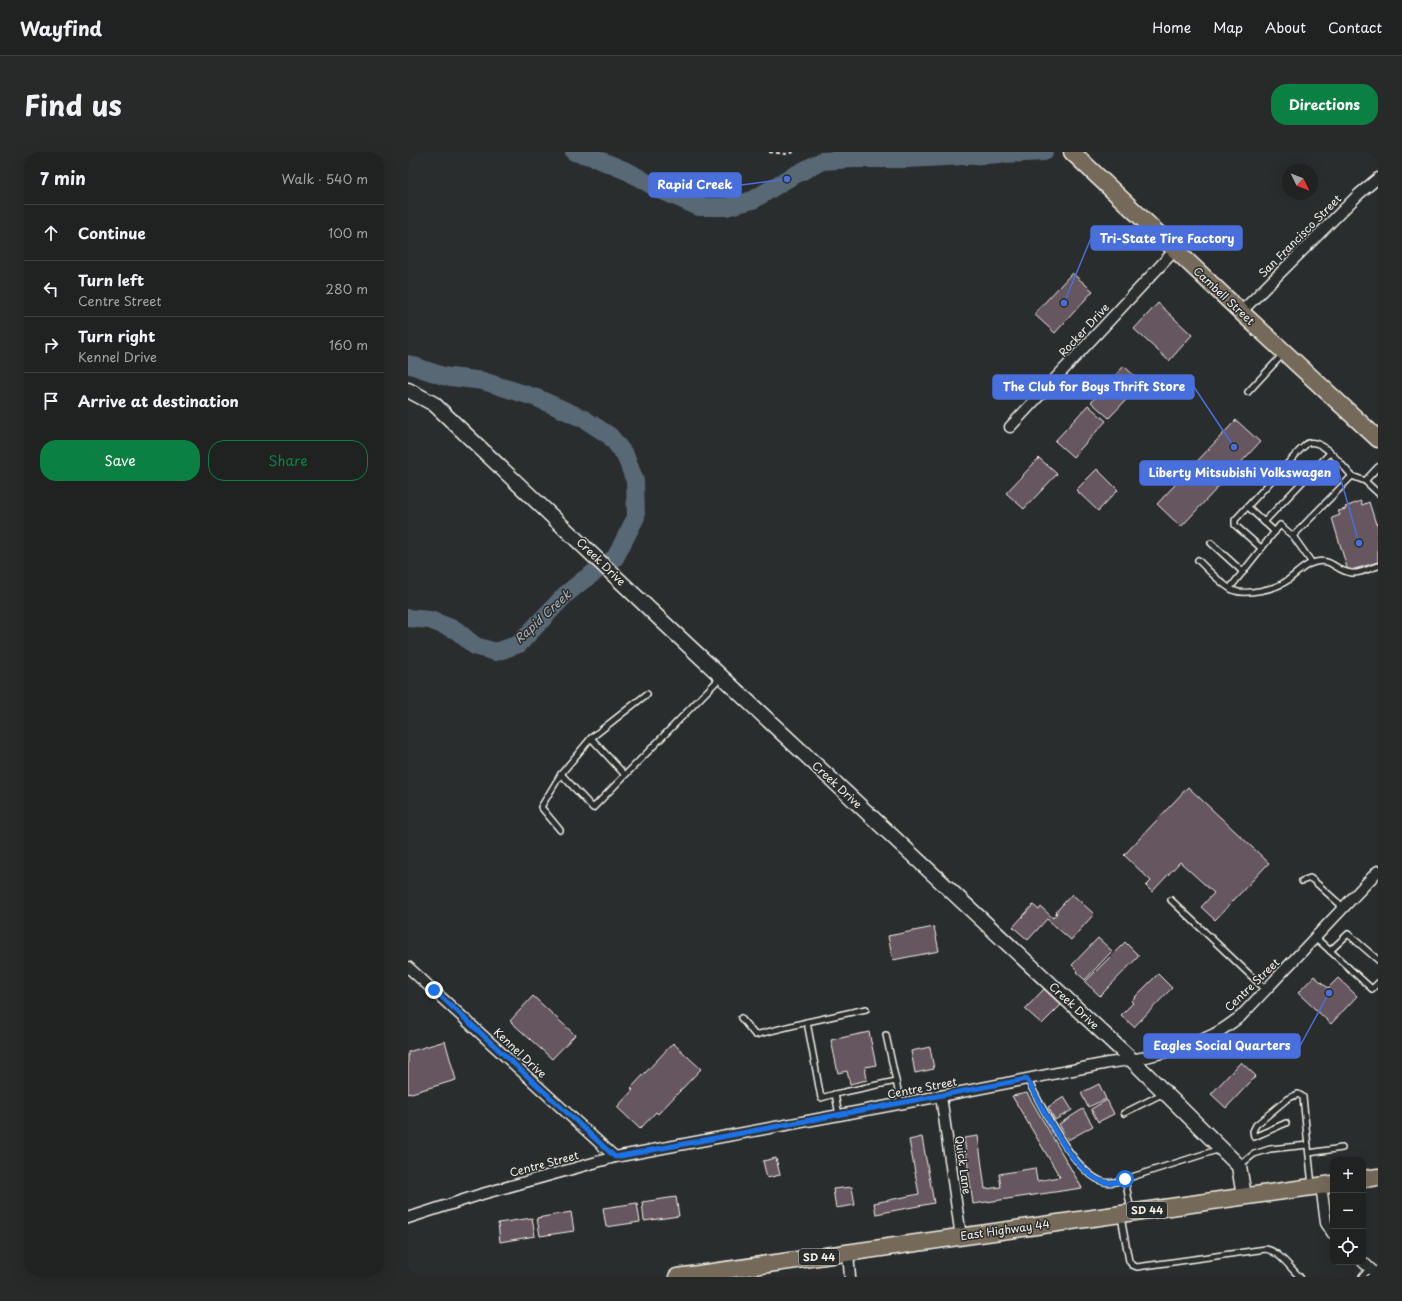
<!DOCTYPE html>
<meta charset="utf-8">
<style>
:root{--surface:#202222;--page:#282a2a;--text:#f1f3f6;--muted:#a2a4a5;--line:#3d3f40;--accent:#0b8043}
body{margin:0;font-family:"Playpen Sans",sans-serif;background:var(--page);color:var(--text)}
.controls{position:absolute;right:12px;bottom:12px;display:grid;overflow:hidden;border-radius:8px;box-shadow:0 4px 16px #0002}
.controls button{width:36px;height:36px;display:grid;place-items:center;padding:0;border:0;border-bottom:1px solid var(--line);background:var(--surface);color:var(--text);font:20px sans-serif}
.compass{position:absolute;left:874px;top:12px;width:36px;height:36px;border-radius:50%;background:var(--surface);box-shadow:0 4px 16px #0002;rotate:133deg}
.stop{position:absolute;width:12px;height:12px;margin:-9px;border:3px solid #1a73e8;border-radius:50%;background:#fff}
.stop.end{background:#1a73e8;border-color:#fff;box-shadow:0 1px 4px #0008}
.list{margin:0;padding:0;list-style:none}
h2{display:flex;justify-content:space-between;align-items:center;height:52px;margin:0;padding:0 16px;font-size:17px}
h2 small{font-size:13px;font-weight:400;color:var(--muted)}
.list li{display:grid;grid-template-columns:26px 1fr auto;gap:12px;align-items:center;box-sizing:border-box;height:56px;padding:0 16px;border-top:1px solid var(--line)}
.list b{display:block;font-size:15px;white-space:nowrap}
.list p{margin:0;font-size:13px;white-space:nowrap;color:var(--muted)}
.list em{font-size:13px;font-style:normal;color:var(--muted)}
.actions{display:flex;gap:8px;padding:12px 16px}
.actions a{flex:1;padding:9px 0;border:1px solid var(--accent);border-radius:16px;text-align:center;font-size:14px;color:var(--accent)}
.actions .main{background:var(--accent);color:#fff}
.icon{flex:none;width:22px;height:22px;fill:none;stroke:currentColor;stroke-width:2;stroke-linecap:round;stroke-linejoin:round}
.map{position:relative;flex:none;width:970px;height:1125px;overflow:hidden;border-radius:16px}
header{display:flex;align-items:center;gap:24px;box-sizing:border-box;height:56px;padding:0 20px;background:var(--surface);border-bottom:1px solid var(--line)}
header strong{font-size:19px}
nav{display:flex;gap:22px;margin-inline-start:auto;font-size:14px}
.intro{display:flex;align-items:center;justify-content:space-between;box-sizing:border-box;height:96px;padding:0 24px}
h1{margin:0;font-size:28px}
.button{padding:10px 18px;border-radius:16px;background:var(--accent);color:#fff;font-size:14px;font-weight:700}
main{display:flex;gap:24px;padding:0 24px}
aside{flex:1;background:var(--surface);border-radius:16px;box-shadow:0 4px 16px #0002}
.map>svg:first-child{display:block}
.lines{fill:none;stroke-linecap:round;stroke-linejoin:round}
.river{stroke:#586874;stroke-width:18}
.building{fill:#665661;stroke:#f4f1e8}
.lane-casing{stroke:#f4f1e8;stroke-width:8}
.street-casing{stroke:#f4f1e8;stroke-width:13}
.secondary-casing{stroke:#f4f1e8;stroke-width:17}
.primary-casing{stroke:#f4f1e8;stroke-width:19}
.path{stroke:#f4f1e8;stroke-width:2;stroke-dasharray:4 3;stroke-linecap:butt}
.lane{stroke:#2a2d2e;stroke-width:5}
.street{stroke:#2a2d2e;stroke-width:10}
.secondary{stroke:#2a2d2e;stroke-width:14}
.primary{stroke:#746a5a;stroke-width:16}
.route{stroke:#1a73e8;stroke-width:5}
.labels{text-anchor:middle;stroke-width:3;stroke-linejoin:round;paint-order:stroke}
.shield{fill:#2a2d2e;stroke:#b7b6b0;stroke-width:1}
.shield-label{font-size:10px;font-weight:bold;fill:#f4f1e8}
.street-label{font-size:11px;fill:#f4f1e8;stroke:#2a2d2e}
.water-label{font-size:12px;font-style:italic;fill:#aeb3b4;stroke:#2a2d2e}
.leader{fill:none;stroke:#486fdb;stroke-width:1.5}
.callout-dot{fill:#486fdb;stroke:#2a2d2e;stroke-width:1.5}
.callout{fill:#486fdb;stroke:#486fdb;stroke-width:1.5}
.callout-label{font-size:12px;text-anchor:middle;font-weight:bold;fill:#fff}
</style>
<header>
<strong>Wayfind</strong>
<nav><a>Home</a><a>Map</a><a>About</a><a>Contact</a></nav>
</header>
<div class="intro"><h1>Find us</h1><a class="button">Directions</a></div>
<main>
<aside>
<h2>7 min<small>Walk · 540 m</small></h2>
<ul class="list">
<li><svg class="icon" aria-label="ahead" viewBox="0 0 24 24"><path d="M12 20V5M6 11l6-6 6 6"/></svg><div><b>Continue</b></div><em>100 m</em></li>
<li><svg class="icon" aria-label="left" viewBox="0 0 24 24"><path d="M17 20v-9H6M10 6l-5 5 5 5"/></svg><div><b>Turn left</b><p>Centre Street</p></div><em>280 m</em></li>
<li><svg class="icon" aria-label="right" viewBox="0 0 24 24"><path d="M7 20v-9h11M14 6l5 5-5 5"/></svg><div><b>Turn right</b><p>Kennel Drive</p></div><em>160 m</em></li>
<li><svg class="icon" aria-label="arrive" viewBox="0 0 24 24"><path d="M6 21V4h12l-3 4 3 4H6"/></svg><div><b>Arrive at destination</b></div></li>
</ul>
<div class="actions"><a class="main">Save</a><a>Share</a></div>
</aside>
<div class="map">
<svg width="970" height="1125" viewBox="0 0 970 1125">
<rect width="100%" height="100%" fill="#2a2d2e"/>
<filter id="ink" filterUnits="userSpaceOnUse"><feTurbulence type="fractalNoise" baseFrequency=".025" numOctaves="2"/><feDisplacementMap in="SourceGraphic" scale="8" xChannelSelector="R" yChannelSelector="G"/><feConvolveMatrix kernelMatrix="1 2 1 2 8 2 1 2 1" color-interpolation-filters="sRGB"/></filter>
<g filter="url(#ink)">
<g class="lines">
<g class="river">
<polyline points="166,0 182,4 221,20 250,37 291,55 318,55 345,48 379,27 414,9 446,7 499,7 636,0"/>
<polyline points="0,212 35,224 75,229 129,246 176,267 202,284 217,303 227,329 228,365 207,406 174,429 157,443 111,492 88,500 67,494 48,478 22,468 0,466"/>
</g>
</g>
<g class="building">
<polygon points="664,121 685,139 647,181 626,162"/>
<polygon points="750,151 784,183 761,209 726,177"/>
<polygon points="716,214 734,231 701,266 683,250"/>
<polygon points="680,253 698,269 665,305 647,289"/>
<polygon points="828,268 852,290 773,375 749,352"/>
<polygon points="631,306 649,322 616,357 598,341"/>
<polygon points="689,317 710,338 690,359 668,338"/>
<polygon points="953,349 954,353 961,350 968,372 970,371 970,410 940,419 924,366 932,363 930,359 938,357 937,355"/>
<polygon points="780,635 861,711 807,768 793,755 806,741 772,710 744,740 738,734 743,729 716,703"/>
<polygon points="664,742 686,762 663,788 639,767 620,788 605,775 625,753 631,758 633,755 645,766 649,761 648,760"/>
<polygon points="526,775 531,799 485,808 480,784"/>
<polygon points="690,786 704,799 677,828 668,820 670,819 664,813"/>
<polygon points="717,790 731,804 692,844 677,830"/>
<polygon points="750,822 764,836 726,875 713,863 725,851 723,849"/>
<polygon points="906,824 920,836 930,826 949,844 923,872 890,841"/>
<polygon points="636,837 653,853 634,872 617,857"/>
<polygon points="125,844 167,883 144,907 102,869"/>
<polygon points="461,880 468,913 457,915 459,928 442,932 439,919 430,921 423,888"/>
<polygon points="37,889 48,928 0,942 0,900"/>
<polygon points="265,891 293,917 250,962 248,960 232,977 209,955 225,938 223,936"/>
<polygon points="522,895 526,917 507,921 503,899"/>
<polygon points="833,910 848,924 818,956 803,942"/>
<polygon points="691,932 698,947 680,955 673,941"/>
<polygon points="619,941 674,1036 565,1052 556,986 570,984 577,1037 593,1035 591,1022 627,1016 629,1029 652,1025 604,944"/>
<polygon points="656,945 664,958 647,968 640,955"/>
<polygon points="699,948 706,962 690,970 683,957"/>
<polygon points="675,957 685,974 660,988 651,972"/>
<polygon points="514,985 526,1051 468,1062 466,1051 511,1042 501,988"/>
<polygon points="368,1006 372,1023 359,1026 355,1009"/>
<polygon points="444,1035 447,1053 428,1056 425,1037"/>
<polygon points="268,1045 271,1064 236,1069 234,1050"/>
<polygon points="229,1051 232,1070 198,1075 195,1056"/>
<polygon points="163,1060 166,1079 132,1084 129,1066"/>
<polygon points="124,1066 127,1084 92,1090 90,1071"/>
</g>
<g class="lines">
<defs>
<g id="lane">
<polyline points="840,240 876,201"/>
<polyline points="957,329 970,315"/>
<polyline points="840,355 867,380"/>
<polyline points="856,370 922,301"/>
<polyline points="885,384 944,324 957,329 970,341"/>
<polyline points="803,391 835,420"/>
<path d="M853,396L827,373V368L893,297C895,296 898,292 900,291C915,286 935,315 944,324"/>
<path d="M790,408C798,416 817,436 827,439C839,443 867,437 877,430C885,425 896,413 904,411C925,404 927,420 944,421C952,422 962,416 970,414"/>
<polyline points="822,436 872,373 885,384 904,411"/>
<polyline points="183,586 217,623"/>
<polyline points="153,622 185,656 313,525"/>
<polyline points="152,678 133,655 153,622 183,586 239,542"/>
<polyline points="894,729 902,726 906,729 936,756"/>
<polyline points="763,748 858,838"/>
<polyline points="908,786 964,837 970,831"/>
<polyline points="922,799 940,782 970,808"/>
<polyline points="333,866 347,883 399,870"/>
<polyline points="478,883 493,952"/>
<path d="M619,927C634,954 666,1022 696,1030C700,1031 705,1030 708,1030L812,997"/>
<polyline points="427,942 413,946 399,870 458,857"/>
<polyline points="716,961 756,941"/>
<polyline points="431,963 427,942 488,929"/>
<polyline points="878,971 846,985 845,979 848,973 879,947 890,942 895,945 904,1034"/>
<polyline points="901,1001 934,996"/>
<polyline points="832,1013 846,1002 862,997 900,993"/>
<polyline points="717,1027 723,1059"/>
<path d="M713,1065L721,1109L724,1113L729,1115L858,1097C872,1100 882,1116 892,1125"/>
<polyline points="954,1125 962,1116"/>
</g>
<g id="street">
<polyline points="833,160 951,42 970,26"/>
<polyline points="602,275 767,98"/>
<polyline points="0,815 207,1005"/>
<polyline points="533,944 553,1085"/>
<polyline points="913,1033 918,1071 925,1082"/>
<path d="M0,1066L74,1042L207,1005L533,944L700,911C736,907 773,898 806,882C815,878 823,871 832,865L970,719"/>
<polyline points="440,1101 442,1125"/>
<polyline points="955,1110 970,1124"/>
</g>
<polyline id="secondary" points="0,238 26,252 254,469 725,909 831,1014 836,1044"/>
<g id="primary">
<polyline points="664,0 833,160 970,287"/>
<polyline points="955,1027 970,1025"/>
<polyline points="269,1125 925,1032"/>
</g>
</defs>
<use href="#lane" class="lane-casing"/>
<use href="#street" class="street-casing"/>
<use href="#secondary" class="secondary-casing"/>
<use href="#primary" class="primary-casing"/>
<polyline class="path" points="361,0 377,2 387,0"/>
<use href="#lane" class="lane"/>
<use href="#street" class="street"/>
<use href="#secondary" class="secondary"/>
<use href="#primary" class="primary"/>
</g>
</g>
<g class="lines" filter="url(#ink)">
<path class="route" d="M26,838L207,1005L619,927C634,955 664,1021 696,1030C703,1032 710,1030 717,1027"/>
</g>
<g class="labels">
<g class="shield">
<rect x="719" y="1050" width="40" height="16" rx="3"/>
<rect x="391" y="1097" width="40" height="16" rx="3"/>
</g>
<g class="shield-label">
<text x="739" y="1062">SD 44</text>
<text x="411" y="1109">SD 44</text>
</g>
<g class="street-label">
<text transform="translate(892 84) rotate(-45)" y="4">San Francisco Street</text>
<text transform="translate(816 144) rotate(43)" y="4">Cambell Street</text>
<text transform="translate(676 178) rotate(-47)" y="4">Rocker Drive</text>
<text transform="translate(193 410) rotate(44)" y="4">Creek Drive</text>
<text transform="translate(429 633) rotate(43)" y="4">Creek Drive</text>
<text transform="translate(844 833) rotate(-44)" y="4">Centre Street</text>
<text transform="translate(666 854) rotate(43)" y="4">Creek Drive</text>
<text transform="translate(112 901) rotate(43)" y="4">Kennel Drive</text>
<text transform="translate(514 936) rotate(-11)" y="4">Centre Street</text>
<text transform="translate(136 1012) rotate(-15)" y="4">Centre Street</text>
<text transform="translate(555 1013) rotate(82)" y="4">Quick Lane</text>
<text transform="translate(597 1078) rotate(-8)" y="4">East Highway 44</text>
</g>
<g class="water-label">
<text transform="translate(135 465) rotate(-43)" y="4">Rapid Creek</text>
</g>
</g>
<path class="leader" d="M379 27L333 33M656 151L683 86M826 295L786 235M951 391L931 321M921 841L892 894"/>
<g class="callout-dot">
<circle cx="379" cy="27" r="4"/>
<circle cx="656" cy="151" r="4"/>
<circle cx="826" cy="295" r="4"/>
<circle cx="951" cy="391" r="4"/>
<circle cx="921" cy="841" r="4"/>
</g>
<g class="callout">
<rect x="241" y="21" width="92" height="24" rx="4"/>
<rect x="683" y="74" width="151" height="24" rx="4"/>
<rect x="585" y="223" width="201" height="24" rx="4"/>
<rect x="732" y="309" width="199" height="24" rx="4"/>
<rect x="736" y="882" width="156" height="24" rx="4"/>
</g>
<g class="callout-label">
<text x="287" y="37">Rapid Creek</text>
<text x="759" y="91">Tri-State Tire Factory</text>
<text x="686" y="239">The Club for Boys Thrift Store</text>
<text x="832" y="325">Liberty Mitsubishi Volkswagen</text>
<text x="814" y="898">Eagles Social Quarters</text>
</g>
</svg>
<div class="controls">
<button>+</button>
<button>−</button>
<button><svg class="icon" aria-label="locate" viewBox="0 0 24 24"><circle cx="12" cy="12" r="6"/><path d="M12 2v4M12 18v4M2 12h4M18 12h4"/></svg></button>
</div>
<svg class="compass" viewBox="-18 -18 36 36"><path d="M0-13l5 13h-10z" fill="#e53935"/><path d="M0 13l5-13h-10z" fill="#a2a4a5"/></svg>
<div class="stop" style="left:717px;top:1027px"></div>
<div class="stop end" style="left:26px;top:838px"></div>
</div>
</main>
